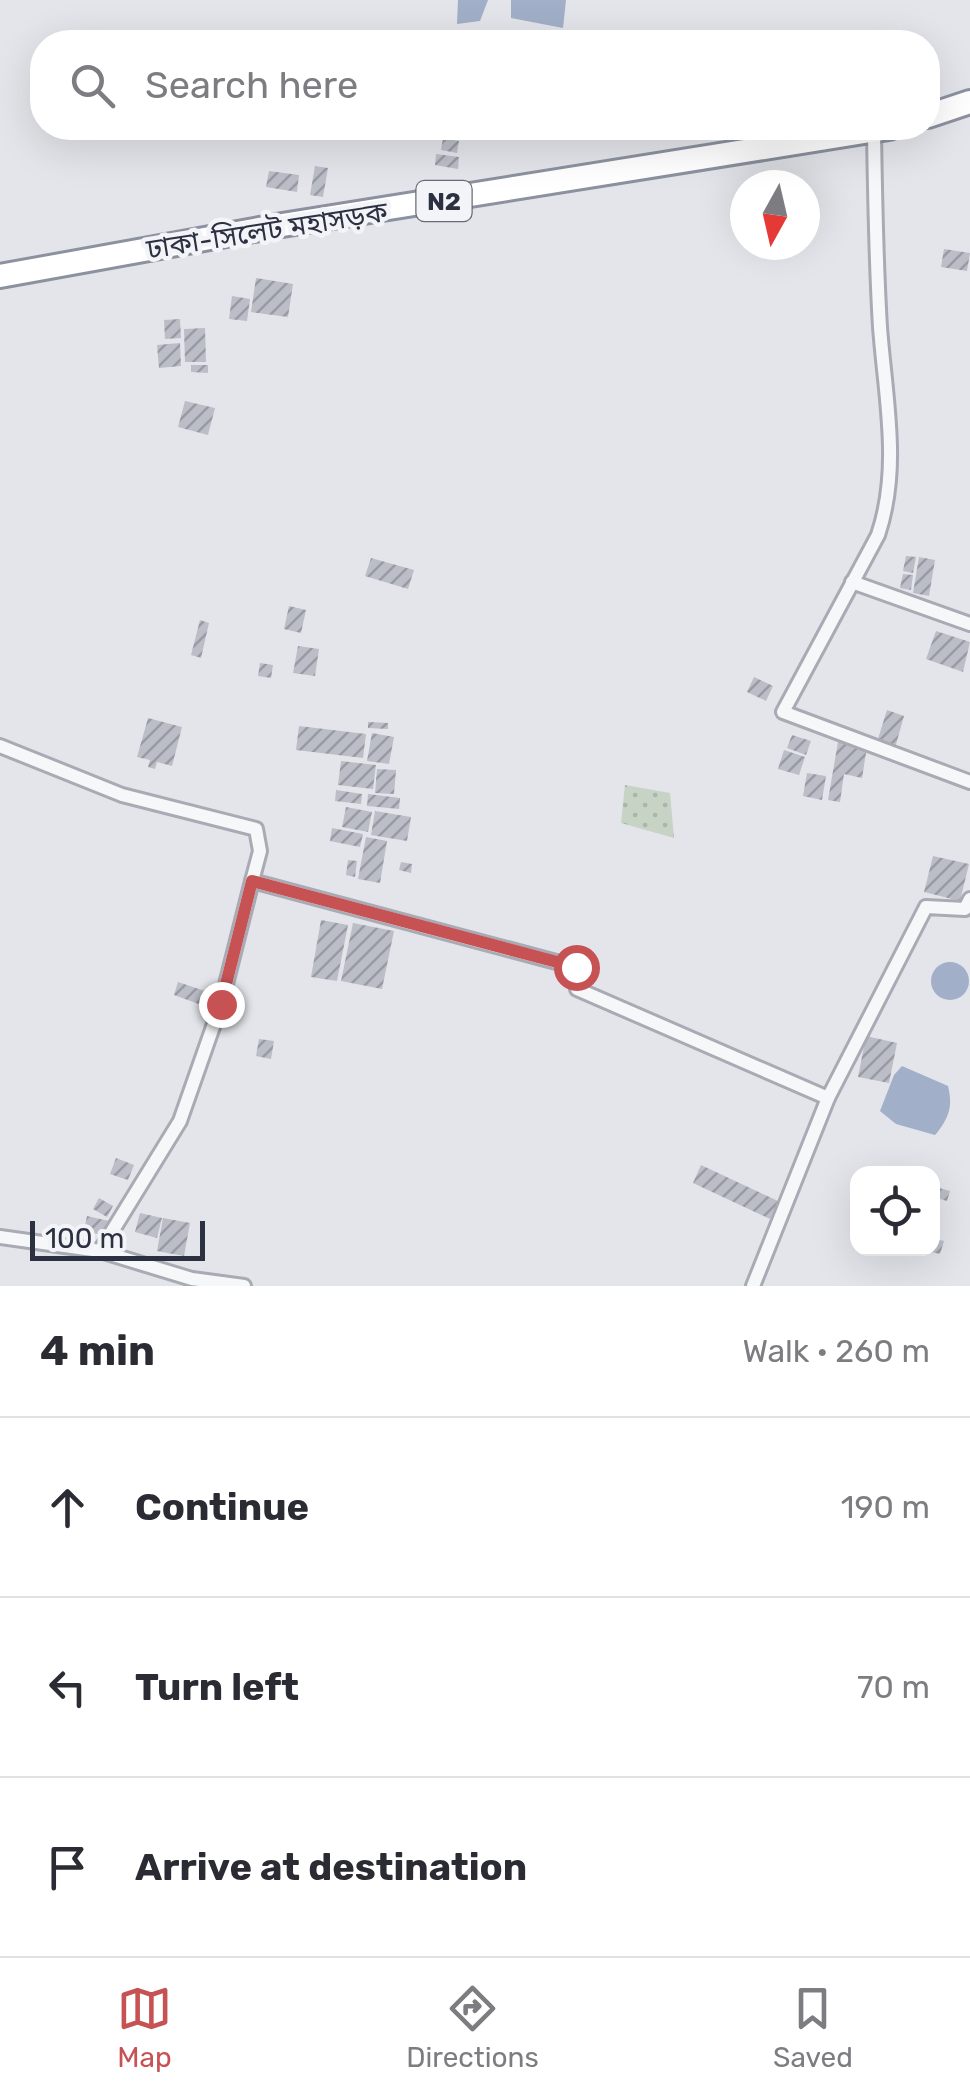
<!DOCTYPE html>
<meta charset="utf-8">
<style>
:root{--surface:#fff;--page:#f2f2f3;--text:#2b2b33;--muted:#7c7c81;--line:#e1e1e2;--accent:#c65254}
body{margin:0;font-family:Rubik,"Noto Sans Bengali",sans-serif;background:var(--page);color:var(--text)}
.controls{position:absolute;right:30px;bottom:30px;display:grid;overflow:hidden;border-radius:20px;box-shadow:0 10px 40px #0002}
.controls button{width:90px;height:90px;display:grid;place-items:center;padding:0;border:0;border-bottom:2px solid var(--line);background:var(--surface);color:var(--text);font:50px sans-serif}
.compass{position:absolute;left:730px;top:170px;width:90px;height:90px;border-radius:50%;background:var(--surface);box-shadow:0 10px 40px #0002;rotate:188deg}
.scale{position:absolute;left:30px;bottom:25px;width:175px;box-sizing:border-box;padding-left:10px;border:5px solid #2c3142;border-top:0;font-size:28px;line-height:35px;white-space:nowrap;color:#2c3142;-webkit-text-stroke:8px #f3f4f8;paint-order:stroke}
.stop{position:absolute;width:30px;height:30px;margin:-22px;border:8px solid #c65254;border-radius:50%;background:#fff}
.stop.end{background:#c65254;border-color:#fff;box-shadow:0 2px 10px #0008}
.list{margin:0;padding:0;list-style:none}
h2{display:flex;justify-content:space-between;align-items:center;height:130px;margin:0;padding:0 40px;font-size:42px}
h2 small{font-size:32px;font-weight:400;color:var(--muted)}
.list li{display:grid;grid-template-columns:65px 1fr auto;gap:30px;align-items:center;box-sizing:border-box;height:180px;padding:0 40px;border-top:2px solid var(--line)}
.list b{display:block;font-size:38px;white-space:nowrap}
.list em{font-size:32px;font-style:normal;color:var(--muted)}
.icon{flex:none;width:55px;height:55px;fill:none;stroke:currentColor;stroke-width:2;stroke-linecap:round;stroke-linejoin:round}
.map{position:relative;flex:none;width:970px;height:1286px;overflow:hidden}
.search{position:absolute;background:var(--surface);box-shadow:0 10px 40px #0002;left:30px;right:30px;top:30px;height:110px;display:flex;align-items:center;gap:25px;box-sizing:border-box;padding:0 35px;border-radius:40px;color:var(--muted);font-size:38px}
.sheet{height:670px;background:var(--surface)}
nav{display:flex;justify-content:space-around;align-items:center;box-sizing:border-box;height:140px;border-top:2px solid var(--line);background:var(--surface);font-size:28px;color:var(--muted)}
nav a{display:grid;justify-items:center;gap:5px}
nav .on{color:var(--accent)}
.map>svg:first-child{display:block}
.grass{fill:url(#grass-dots)}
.water{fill:#a1afc8}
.building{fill:url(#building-hatch)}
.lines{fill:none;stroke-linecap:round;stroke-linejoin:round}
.street-casing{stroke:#a8abb4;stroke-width:18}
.highway-casing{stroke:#8c91a0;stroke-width:28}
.street{stroke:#f6f7f9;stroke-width:12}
.highway{stroke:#fff;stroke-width:22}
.route{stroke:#c65254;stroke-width:12}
.labels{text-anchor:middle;stroke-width:9;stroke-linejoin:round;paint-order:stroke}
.shield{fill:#f3f4f8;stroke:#686c79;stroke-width:2.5}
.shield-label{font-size:25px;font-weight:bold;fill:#2c3142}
.street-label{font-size:28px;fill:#2c3142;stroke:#f3f4f8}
</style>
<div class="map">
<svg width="970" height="1286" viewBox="0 0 970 1286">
<defs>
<pattern id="grass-dots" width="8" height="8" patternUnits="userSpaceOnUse" patternTransform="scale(2.5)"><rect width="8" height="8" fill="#c7d4c5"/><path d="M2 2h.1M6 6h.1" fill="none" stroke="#abb6aa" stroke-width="1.8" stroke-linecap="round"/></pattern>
<pattern id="building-hatch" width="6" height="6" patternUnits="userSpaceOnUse" patternTransform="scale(2.5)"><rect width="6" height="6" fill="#bbbec7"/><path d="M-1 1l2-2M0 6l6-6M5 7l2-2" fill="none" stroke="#989ba3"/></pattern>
</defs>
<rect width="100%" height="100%" fill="#e3e5ea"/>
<polygon class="grass" points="625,785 670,793 674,838 621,823"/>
<g class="water">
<polygon points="458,0 488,0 480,21 457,24"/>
<polygon points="511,0 566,0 563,28 511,18"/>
<circle cx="950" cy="981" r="19"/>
<path d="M902,1066L948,1086C953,1107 949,1118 935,1135L896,1124L880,1111L894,1075Z"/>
</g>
<g class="building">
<polygon points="443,138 459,141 457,153 441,150"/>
<polygon points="436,154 459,157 458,169 435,165"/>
<polygon points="315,166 328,168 323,197 310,195"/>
<polygon points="269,171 299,175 297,192 266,187"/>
<polygon points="944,249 970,253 967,271 941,267"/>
<polygon points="256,278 293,284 288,317 251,312"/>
<polygon points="232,296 250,299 247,321 229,319"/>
<polygon points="180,319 181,338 165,339 164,320"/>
<polygon points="205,328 206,362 185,362 184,329"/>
<polygon points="180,343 181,366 159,368 157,345"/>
<polygon points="191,365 208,365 208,373 191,372"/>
<polygon points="185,401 215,408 208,435 178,427"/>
<polygon points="906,556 916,557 913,573 903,571"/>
<polygon points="919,557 935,560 929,596 913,593"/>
<polygon points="371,558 414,570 408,589 365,576"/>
<polygon points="903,574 913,575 911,590 900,588"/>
<polygon points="289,606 306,610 301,633 284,629"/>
<polygon points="200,620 209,623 201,658 191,655"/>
<polygon points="936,631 970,642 963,672 926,659"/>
<polygon points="298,646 319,649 315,676 293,673"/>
<polygon points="260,663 273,665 271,678 258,676"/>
<polygon points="754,677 773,686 766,701 747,692"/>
<polygon points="887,710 904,716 895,748 877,742"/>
<polygon points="148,718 182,727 172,766 157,762 155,769 148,767 150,760 137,757"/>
<polygon points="368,722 388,723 388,729 368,728"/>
<polygon points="299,726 366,734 363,758 296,750"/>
<polygon points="372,733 394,737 389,764 367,761"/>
<polygon points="792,735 811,741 806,755 787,748"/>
<polygon points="838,742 867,747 862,778 844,774 840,802 828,800"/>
<polygon points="784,750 805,757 799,775 778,769"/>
<polygon points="341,761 376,765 373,789 338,785"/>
<polygon points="377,769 396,770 394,794 375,793"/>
<polygon points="807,773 826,776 822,800 803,796"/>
<polygon points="336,790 362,794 361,804 335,801"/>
<polygon points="368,794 400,798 399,809 367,806"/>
<polygon points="346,807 372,812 368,832 342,827"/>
<polygon points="375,811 411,817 407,841 371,835"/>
<polygon points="332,828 363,834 360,847 330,841"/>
<polygon points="366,837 387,841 380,883 358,879"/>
<polygon points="933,856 969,864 960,901 924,892"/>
<polygon points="348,860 357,861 355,877 346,875"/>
<polygon points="401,862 412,864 411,873 399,870"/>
<polygon points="321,920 348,925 337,981 311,977"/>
<polygon points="353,923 394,931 382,989 341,981"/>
<polygon points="178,982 220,996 215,1010 174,995"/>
<polygon points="866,1036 897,1043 889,1083 858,1077"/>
<polygon points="259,1039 274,1041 271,1059 256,1056"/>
<polygon points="116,1158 134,1165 128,1180 110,1174"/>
<polygon points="701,1165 778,1201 770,1219 693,1183"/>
<polygon points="936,1187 950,1191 947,1201 933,1197"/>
<polygon points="99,1198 113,1206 107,1217 93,1209"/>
<polygon points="140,1213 162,1218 157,1238 135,1232"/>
<polygon points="87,1216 109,1221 106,1236 84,1231"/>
<polygon points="163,1218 190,1223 184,1256 157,1251"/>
<polygon points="932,1238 944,1241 940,1254 923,1250 932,1248"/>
</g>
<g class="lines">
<defs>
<g id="street">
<path d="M874,132C875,197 876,262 880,327C885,396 901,467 878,535L783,712L970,782"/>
<polyline points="852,582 970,624"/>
<polyline points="0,746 122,795 256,829 260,851 252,881 575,967 577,989 828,1098"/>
<polyline points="0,1237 100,1251 192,1279 244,1286"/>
<polyline points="100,1251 180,1121 221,1004 252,881"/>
<polyline points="753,1286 828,1098 926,907 965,909 970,899"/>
</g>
<g id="highway">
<polyline points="928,116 970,102"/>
<polyline points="0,276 276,226 889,128"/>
</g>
</defs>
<use href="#street" class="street-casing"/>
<use href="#highway" class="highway-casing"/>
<use href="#street" class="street"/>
<use href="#highway" class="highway"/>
</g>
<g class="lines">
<polyline class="route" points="221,1004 252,881 576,967"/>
</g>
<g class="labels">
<rect class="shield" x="416.5" y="181" width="55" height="40" rx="8"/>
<g class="shield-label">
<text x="444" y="210">N2</text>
</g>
<g class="street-label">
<text transform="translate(267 230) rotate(-9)" y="10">ঢাকা-সিলেট মহাসড়ক</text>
</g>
</g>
</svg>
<div class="controls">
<button><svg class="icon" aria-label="locate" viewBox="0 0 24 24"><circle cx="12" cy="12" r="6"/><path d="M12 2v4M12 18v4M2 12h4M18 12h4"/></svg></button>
</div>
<svg class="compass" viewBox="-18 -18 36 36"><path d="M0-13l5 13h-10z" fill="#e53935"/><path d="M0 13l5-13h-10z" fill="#7c7c81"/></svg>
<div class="scale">100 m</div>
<div class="stop" style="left:576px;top:967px"></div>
<div class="stop end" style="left:221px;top:1004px"></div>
<div class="search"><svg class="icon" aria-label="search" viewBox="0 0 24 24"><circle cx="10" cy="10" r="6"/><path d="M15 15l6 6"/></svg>Search here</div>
</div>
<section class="sheet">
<h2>4 min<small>Walk · 260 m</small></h2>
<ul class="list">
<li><svg class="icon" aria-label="ahead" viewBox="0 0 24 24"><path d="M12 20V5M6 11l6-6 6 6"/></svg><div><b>Continue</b></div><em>190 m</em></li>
<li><svg class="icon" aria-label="left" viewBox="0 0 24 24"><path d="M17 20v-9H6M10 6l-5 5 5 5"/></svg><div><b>Turn left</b></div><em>70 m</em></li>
<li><svg class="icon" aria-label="arrive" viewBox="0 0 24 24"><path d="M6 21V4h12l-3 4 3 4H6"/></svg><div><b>Arrive at destination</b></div></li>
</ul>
</section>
<nav>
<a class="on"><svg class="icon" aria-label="map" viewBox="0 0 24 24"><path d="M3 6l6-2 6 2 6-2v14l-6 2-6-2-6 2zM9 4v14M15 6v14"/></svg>Map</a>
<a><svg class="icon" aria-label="directions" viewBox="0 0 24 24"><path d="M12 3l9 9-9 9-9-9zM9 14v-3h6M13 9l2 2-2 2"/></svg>Directions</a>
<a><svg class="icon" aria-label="saved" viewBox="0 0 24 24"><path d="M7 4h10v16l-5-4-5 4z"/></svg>Saved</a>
</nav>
